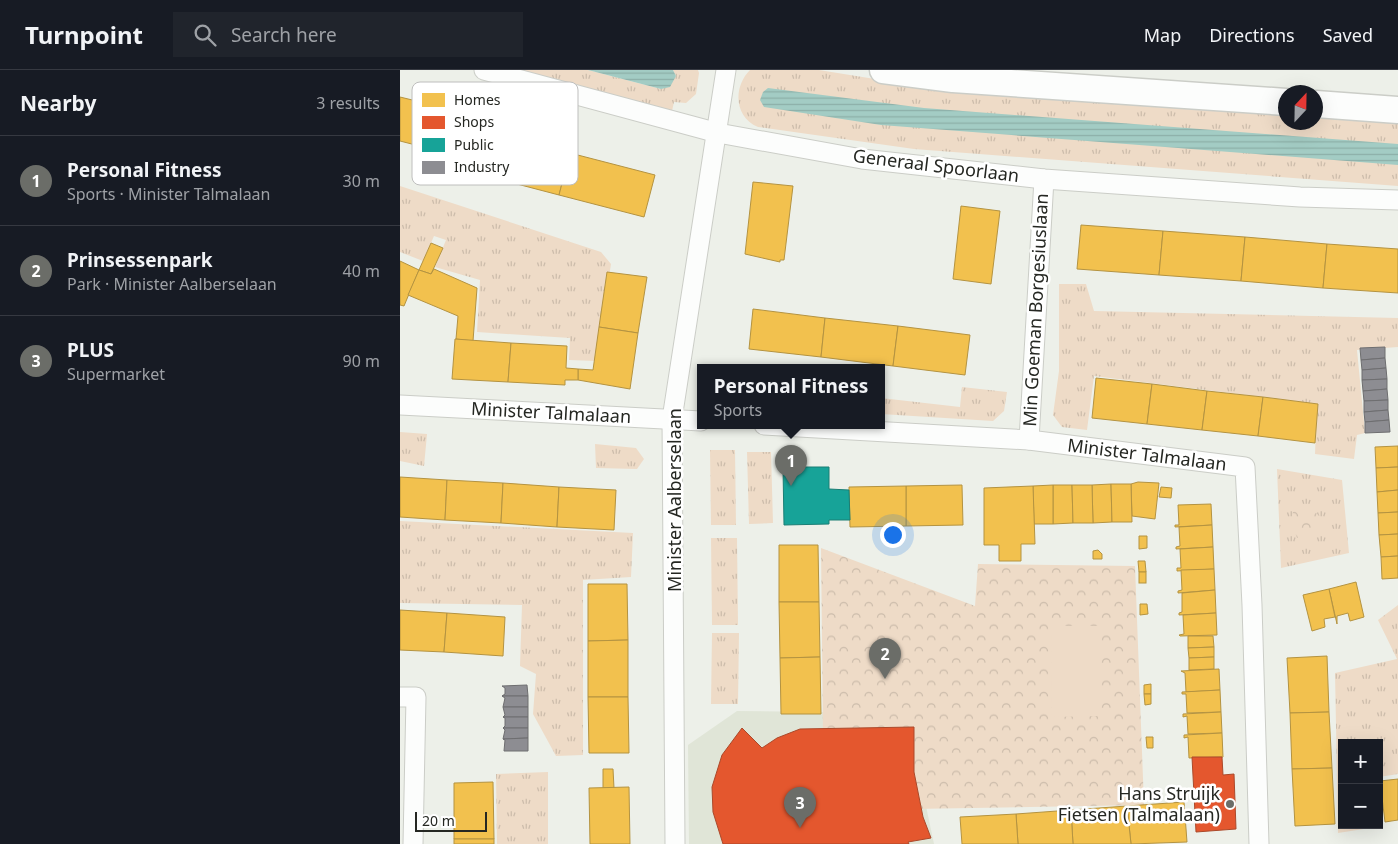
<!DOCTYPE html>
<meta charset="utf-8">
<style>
:root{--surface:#171b24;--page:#20242c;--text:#f1f3f6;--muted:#9ea1a6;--line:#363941;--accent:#6b6d68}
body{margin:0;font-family:"Noto Sans",sans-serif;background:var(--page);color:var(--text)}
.controls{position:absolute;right:15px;bottom:15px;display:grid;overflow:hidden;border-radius:0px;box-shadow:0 5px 20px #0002}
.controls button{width:45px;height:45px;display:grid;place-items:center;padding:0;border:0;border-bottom:1px solid var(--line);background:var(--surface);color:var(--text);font:25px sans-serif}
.compass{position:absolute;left:878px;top:15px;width:45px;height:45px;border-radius:50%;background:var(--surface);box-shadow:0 5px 20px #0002;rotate:22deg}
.scale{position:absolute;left:15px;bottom:12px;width:72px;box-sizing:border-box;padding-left:5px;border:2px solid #252722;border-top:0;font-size:14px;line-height:18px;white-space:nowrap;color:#252722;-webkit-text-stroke:4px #fff;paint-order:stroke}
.you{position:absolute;left:492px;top:464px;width:18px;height:18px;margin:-12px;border:4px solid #fff;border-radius:50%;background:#1a73e8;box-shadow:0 0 0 8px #1a73e833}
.badge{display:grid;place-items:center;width:32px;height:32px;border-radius:50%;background:var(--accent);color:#fff;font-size:16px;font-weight:700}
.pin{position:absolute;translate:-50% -41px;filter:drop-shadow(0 1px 2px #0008)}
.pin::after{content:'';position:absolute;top:26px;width:18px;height:15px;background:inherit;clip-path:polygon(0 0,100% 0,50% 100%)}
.popup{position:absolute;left:297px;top:294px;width:188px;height:65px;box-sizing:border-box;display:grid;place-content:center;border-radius:0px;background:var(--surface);filter:drop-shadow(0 1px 4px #0005);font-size:16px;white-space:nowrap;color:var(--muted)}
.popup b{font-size:19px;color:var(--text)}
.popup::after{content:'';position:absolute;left:50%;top:100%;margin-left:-10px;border:10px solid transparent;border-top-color:var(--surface)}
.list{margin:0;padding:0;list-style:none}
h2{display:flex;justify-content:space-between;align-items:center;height:65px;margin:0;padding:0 20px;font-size:21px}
h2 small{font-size:16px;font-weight:400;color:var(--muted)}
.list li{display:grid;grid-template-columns:32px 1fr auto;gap:15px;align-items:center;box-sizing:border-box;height:90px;padding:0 20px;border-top:1px solid var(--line)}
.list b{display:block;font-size:19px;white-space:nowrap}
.list p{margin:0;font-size:16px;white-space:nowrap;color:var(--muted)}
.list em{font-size:16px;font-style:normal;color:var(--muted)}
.icon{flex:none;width:28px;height:28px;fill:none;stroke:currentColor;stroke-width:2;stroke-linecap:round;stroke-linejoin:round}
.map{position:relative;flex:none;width:998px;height:774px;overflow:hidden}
header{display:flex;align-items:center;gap:30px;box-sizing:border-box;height:70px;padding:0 25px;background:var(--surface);border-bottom:1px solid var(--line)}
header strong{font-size:24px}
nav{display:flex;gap:28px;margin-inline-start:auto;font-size:18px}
.search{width:350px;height:45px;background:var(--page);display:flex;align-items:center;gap:12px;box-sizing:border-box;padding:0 18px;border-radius:0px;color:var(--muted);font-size:19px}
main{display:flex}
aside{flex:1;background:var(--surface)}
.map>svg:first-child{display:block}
.built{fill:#e0e5d7}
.grass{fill:url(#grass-tufts)}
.park{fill:url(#park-crowns)}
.pitch{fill:#eedbc7}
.water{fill:url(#water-rules)}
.homes{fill:#f2c14e;stroke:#b49341}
.shops{fill:#e4572e;stroke:#ab492a}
.public{fill:#17a398;stroke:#1b7e75}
.industry{fill:#8d8d92;stroke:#6e6e70}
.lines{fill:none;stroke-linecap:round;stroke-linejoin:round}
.street-casing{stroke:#cbcdc7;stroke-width:21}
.secondary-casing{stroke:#cbcdc7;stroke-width:29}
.street{stroke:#fcfdfc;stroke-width:19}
.secondary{stroke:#fcfdfc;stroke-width:26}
.poi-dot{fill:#6b6d68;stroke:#fff;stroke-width:2}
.labels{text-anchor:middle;stroke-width:5;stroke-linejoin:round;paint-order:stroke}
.street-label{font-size:18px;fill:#252722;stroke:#fff}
.poi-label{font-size:18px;fill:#252722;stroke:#fff;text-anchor:end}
.key{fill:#fff;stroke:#bebebd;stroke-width:1}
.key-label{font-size:14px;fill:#252722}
</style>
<header>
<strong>Turnpoint</strong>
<div class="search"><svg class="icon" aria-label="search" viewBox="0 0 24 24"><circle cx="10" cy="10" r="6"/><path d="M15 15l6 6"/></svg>Search here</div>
<nav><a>Map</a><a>Directions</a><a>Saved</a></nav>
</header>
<main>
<aside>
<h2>Nearby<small>3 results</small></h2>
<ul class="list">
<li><span class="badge">1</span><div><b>Personal Fitness</b><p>Sports · Minister Talmalaan</p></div><em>30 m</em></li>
<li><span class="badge">2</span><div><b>Prinsessenpark</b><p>Park · Minister Aalberselaan</p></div><em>40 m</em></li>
<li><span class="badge">3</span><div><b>PLUS</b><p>Supermarket</p></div><em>90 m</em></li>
</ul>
</aside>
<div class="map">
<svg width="998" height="774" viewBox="0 0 998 774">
<defs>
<pattern id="grass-tufts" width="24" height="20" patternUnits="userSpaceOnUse" patternTransform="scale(1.25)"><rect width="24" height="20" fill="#eedbc7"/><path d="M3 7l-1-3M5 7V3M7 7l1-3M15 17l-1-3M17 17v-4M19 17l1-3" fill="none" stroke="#ccbcab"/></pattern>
<pattern id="park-crowns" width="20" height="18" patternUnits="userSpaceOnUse" patternTransform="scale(1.25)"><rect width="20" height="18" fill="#eedbc7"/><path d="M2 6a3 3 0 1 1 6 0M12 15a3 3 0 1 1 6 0" fill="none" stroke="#ccbcab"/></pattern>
<pattern id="water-rules" width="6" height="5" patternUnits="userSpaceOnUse" patternTransform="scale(1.25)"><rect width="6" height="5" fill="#a3ccc4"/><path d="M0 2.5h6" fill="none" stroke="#8cafa8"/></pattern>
</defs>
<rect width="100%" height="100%" fill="#edf0e9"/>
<polygon class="built" points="337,641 501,643 512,670 534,774 289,774 288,675"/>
<g class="grass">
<polygon points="113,0 188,0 261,19 276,6 273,0 298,0 299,3 296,24 286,33 274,32 272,41"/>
<path d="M350,0H419L481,10L885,42L886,52H916V44L998,51V116L514,79L358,57C334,47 333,17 350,0Z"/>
<polygon points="0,116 201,182 211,194 196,291 169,290 170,268 77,262 80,210 35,197 46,170 34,166 23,191 0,182"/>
<polygon points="659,214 686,214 694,241 998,248 998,277 957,280 965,363 957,365 954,389 915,384 917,334 694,306 687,360 662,357 653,345 659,301"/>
<polygon points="562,317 607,322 604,341 593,351 481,344 481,328 560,337"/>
<polygon points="0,362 27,364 24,396 0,391"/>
<polygon points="195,374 236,378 244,389 237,399 196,398"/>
<polygon points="310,380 335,380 336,455 311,455"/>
<polygon points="347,382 371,382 373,453 349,454"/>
<polygon points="877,399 942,410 949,483 881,498"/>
<polygon points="0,451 233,463 231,507 183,510 183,685 156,686 133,644 136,604 120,596 122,535 0,533"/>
<polygon points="311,468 337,468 338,555 312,555"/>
<polygon points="998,535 998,704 979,707 979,673 942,673 942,755 979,755 979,723 983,756 938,763 935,603 997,589 978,550"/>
<polygon points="312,563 339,563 338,634 311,634"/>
<polygon points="148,702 148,774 97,774 96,704"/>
</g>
<g class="park">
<polygon points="908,435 921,448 917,457 897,468 891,451 893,442"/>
<polygon points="421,478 575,536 578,494 735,496 744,735 512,739 423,665"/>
</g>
<polygon class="pitch" points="651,556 700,556 700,646 652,647"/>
<g class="water">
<polygon points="188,0 273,0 276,6 270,17 261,19"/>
<polygon points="368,18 524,38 998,74 998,95 481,55 364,37 360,30 363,22"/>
</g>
<g class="homes">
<polygon points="0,27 49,39 39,81 0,71"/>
<polygon points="85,61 170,83 159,125 75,103"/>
<polygon points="170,83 255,105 244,147 159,125"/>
<polygon points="353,112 393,116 384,190 380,190 380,192 345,184"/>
<polygon points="561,136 600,141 591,214 553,209"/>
<polygon points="681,155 763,161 759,205 677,199"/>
<polygon points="763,161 845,167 841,211 759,205"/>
<polygon points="845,167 927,174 923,218 841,211"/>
<polygon points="31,173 43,178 31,204 19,200"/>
<polygon points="927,174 998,179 998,223 923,218"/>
<polygon points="0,191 19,200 4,236 0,235"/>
<polygon points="34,199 77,218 73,271 56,269 58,246 8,225 19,200 31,204"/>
<polygon points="207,202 247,207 238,263 199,257"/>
<polygon points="353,239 425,248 421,287 349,279"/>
<polygon points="425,248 498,256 493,296 421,287"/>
<polygon points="498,256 570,265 565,305 493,296"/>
<polygon points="199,257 238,263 230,319 178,310 178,299 193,300"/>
<polygon points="55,269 111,273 108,312 52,309"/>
<polygon points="111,273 167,276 166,298 178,299 178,310 165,310 165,315 108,312"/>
<polygon points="696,308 752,314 747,354 692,348"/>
<polygon points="752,314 807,321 802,360 747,354"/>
<polygon points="807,321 863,327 858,366 802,360"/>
<polygon points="863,327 918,334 915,373 858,366"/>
<polygon points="998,376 998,397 976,398 975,377"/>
<polygon points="998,397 998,420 977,422 976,398"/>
<polygon points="0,407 47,410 45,450 0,447"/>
<polygon points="47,410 103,413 101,453 45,450"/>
<polygon points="738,412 759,413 755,449 732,446 731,414"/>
<polygon points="103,413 159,417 157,457 101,453"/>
<polygon points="711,414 712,452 693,453 692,415"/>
<polygon points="711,414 731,414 732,452 712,452"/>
<polygon points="562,415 563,455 506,456 506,416"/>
<polygon points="653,415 672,415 673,453 653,454"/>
<polygon points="653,415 653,454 634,454 633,416"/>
<polygon points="672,415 692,415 693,453 673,453"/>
<polygon points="506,416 506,456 450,457 449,417"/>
<polygon points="633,416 635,474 621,474 621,491 599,491 599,475 584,475 584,418"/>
<polygon points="159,417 216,420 214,460 157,457"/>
<polygon points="761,417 772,418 771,428 759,427"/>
<polygon points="998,420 998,442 978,443 977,422"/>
<polygon points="811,434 812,455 775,457 775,455 779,455 778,435"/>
<polygon points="998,442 998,464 979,465 978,443"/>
<polygon points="812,455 813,477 776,479 776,477 780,476 779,457"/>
<polygon points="998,464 998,486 981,487 979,465"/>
<polygon points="739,466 747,466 747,478 739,479"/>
<polygon points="379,475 418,475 419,532 379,532"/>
<polygon points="813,477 814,499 777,501 777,498 781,498 780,479"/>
<polygon points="698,480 702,484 702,489 693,489 693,481"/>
<polygon points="998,486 998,508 982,509 981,487"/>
<polygon points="738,491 745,491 746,502 739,502"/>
<polygon points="814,499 815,520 778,523 778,521 782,520 781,500"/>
<rect x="739" y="502" width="7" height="11"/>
<polygon points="956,512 964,547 950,551 948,543 937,546 937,554 929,519"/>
<polygon points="188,514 227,514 228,570 188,571"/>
<polygon points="929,519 935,547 924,549 925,557 912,561 903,525"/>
<polygon points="815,520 816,543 779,545 779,543 782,542 782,523"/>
<polygon points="379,532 419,532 420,587 380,588"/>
<polygon points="740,534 747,534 748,544 740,545"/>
<polygon points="0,540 47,543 44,582 0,580"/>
<polygon points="47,543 105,547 103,586 44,582"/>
<polygon points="816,543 817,565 780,566 779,565 784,564 783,545"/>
<polygon points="788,566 813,566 814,577 788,578"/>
<polygon points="228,570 228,627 188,627 188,571"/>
<polygon points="814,577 814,587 789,588 788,578"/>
<polygon points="927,586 929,642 890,643 887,588"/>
<polygon points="420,587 421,644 381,644 380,588"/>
<polygon points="814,587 814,599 789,600 789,588"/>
<polygon points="819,599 820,620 786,622 785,603 781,601"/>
<polygon points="751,614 751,624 744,624 744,615"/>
<polygon points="820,620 821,642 787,643 786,624 782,624 782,622"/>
<polygon points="744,624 751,624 751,634 745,635"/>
<polygon points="188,627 228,627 229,683 189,683"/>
<polygon points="821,642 822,663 788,664 787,646 783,647 783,644"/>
<polygon points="929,642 932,698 892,699 890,643"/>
<polygon points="822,663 823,687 789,688 788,667 784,668 784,665"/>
<polygon points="746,667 753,667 753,678 747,678"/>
<polygon points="932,698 935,754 895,756 892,699"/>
<polygon points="203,699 213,699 214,718 203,718"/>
<polygon points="998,709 998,750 985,752 980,711"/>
<polygon points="93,712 94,769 54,769 54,713"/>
<polygon points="229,717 230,774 190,774 189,718"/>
<polygon points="784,732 787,772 731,774 727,736"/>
<polygon points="727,736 731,774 673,774 671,740"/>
<polygon points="671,740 673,774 618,774 616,744"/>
<polygon points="616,744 618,774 562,774 560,747"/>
<rect x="54" y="769" width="40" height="5"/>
</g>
<g class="shops">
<polygon points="514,657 514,702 523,747 531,768 508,772 509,774 323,774 313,742 312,717 322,685 342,658 362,678 377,668 400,659"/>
<polygon points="792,687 822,687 823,705 834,704 836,759 796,762"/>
</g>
<polygon class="public" points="383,397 429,397 429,419 449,420 450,450 429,450 429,454 384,455"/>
<g class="industry">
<polygon points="985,277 985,288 961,290 960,278"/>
<polygon points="985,288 986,298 962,300 961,290"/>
<polygon points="986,298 987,309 962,310 962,300"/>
<polygon points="987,309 987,319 963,321 962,310"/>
<polygon points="987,319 988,330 964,331 963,321"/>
<polygon points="988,330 988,340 964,342 964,331"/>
<polygon points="988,340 989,350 965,352 964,342"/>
<polygon points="989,350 990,362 965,363 965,352"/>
<polygon points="127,615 128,626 102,626 105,624 105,618 102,616"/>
<polygon points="102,626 128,626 128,637 103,637 105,628"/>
<polygon points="103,637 128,637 128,647 103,647 105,645"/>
<polygon points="103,647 128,647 128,658 103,658 105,656 105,648"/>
<polygon points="103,658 128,658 128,668 103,669 105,660"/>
<polygon points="128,668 128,681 104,681 105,670 103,669"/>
</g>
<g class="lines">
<defs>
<g id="street">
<polyline points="84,0 318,63 462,89 644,109 900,127 998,130"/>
<polyline points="0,335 301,351"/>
<polyline points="364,355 629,370 845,397 852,535 859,774"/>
<polyline points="629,370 644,109"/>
<polyline points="0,627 16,627 13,774"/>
<polyline points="275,774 272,349 326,0"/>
</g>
<g id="secondary">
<polyline points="483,0 553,9 886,32"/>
<polyline points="916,34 998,40"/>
</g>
</defs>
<use href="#street" class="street-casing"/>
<use href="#secondary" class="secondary-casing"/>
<use href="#street" class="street"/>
<use href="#secondary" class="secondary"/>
</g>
<circle class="poi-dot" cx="830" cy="734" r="5"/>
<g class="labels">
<g class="street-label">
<text transform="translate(536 96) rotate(7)" y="6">Generaal Spoorlaan</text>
<text transform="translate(636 240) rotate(-87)" y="6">Min Goeman Borgesiuslaan</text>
<text transform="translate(151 343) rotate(3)" y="6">Minister Talmalaan</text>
<text transform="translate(747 385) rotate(7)" y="6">Minister Talmalaan</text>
<text transform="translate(275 430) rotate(-90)" y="6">Minister Aalberselaan</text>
</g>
<g class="poi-label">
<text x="820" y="730">Hans Struijk<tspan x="820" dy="21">Fietsen (Talmalaan)</tspan></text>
</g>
</g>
<rect x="12" y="12" width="166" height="103" rx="8" class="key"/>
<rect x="22" y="23" width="23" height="14" fill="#f2c14e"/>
<rect x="22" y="46" width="23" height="13" fill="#e4572e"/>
<rect x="22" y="68" width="23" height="14" fill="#17a398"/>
<rect x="22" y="91" width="23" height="13" fill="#8d8d92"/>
<g class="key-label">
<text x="54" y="35">Homes</text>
<text x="54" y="57">Shops</text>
<text x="54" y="80">Public</text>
<text x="54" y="102">Industry</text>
</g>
</svg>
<div class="controls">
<button>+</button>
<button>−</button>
</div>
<svg class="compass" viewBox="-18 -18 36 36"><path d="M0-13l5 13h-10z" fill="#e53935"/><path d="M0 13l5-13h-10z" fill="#9ea1a6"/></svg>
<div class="scale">20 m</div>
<div class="you"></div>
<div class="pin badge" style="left:391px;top:416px">1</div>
<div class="popup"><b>Personal Fitness</b>Sports</div>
<div class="pin badge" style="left:485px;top:609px">2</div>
<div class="pin badge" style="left:400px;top:758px">3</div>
</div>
</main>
